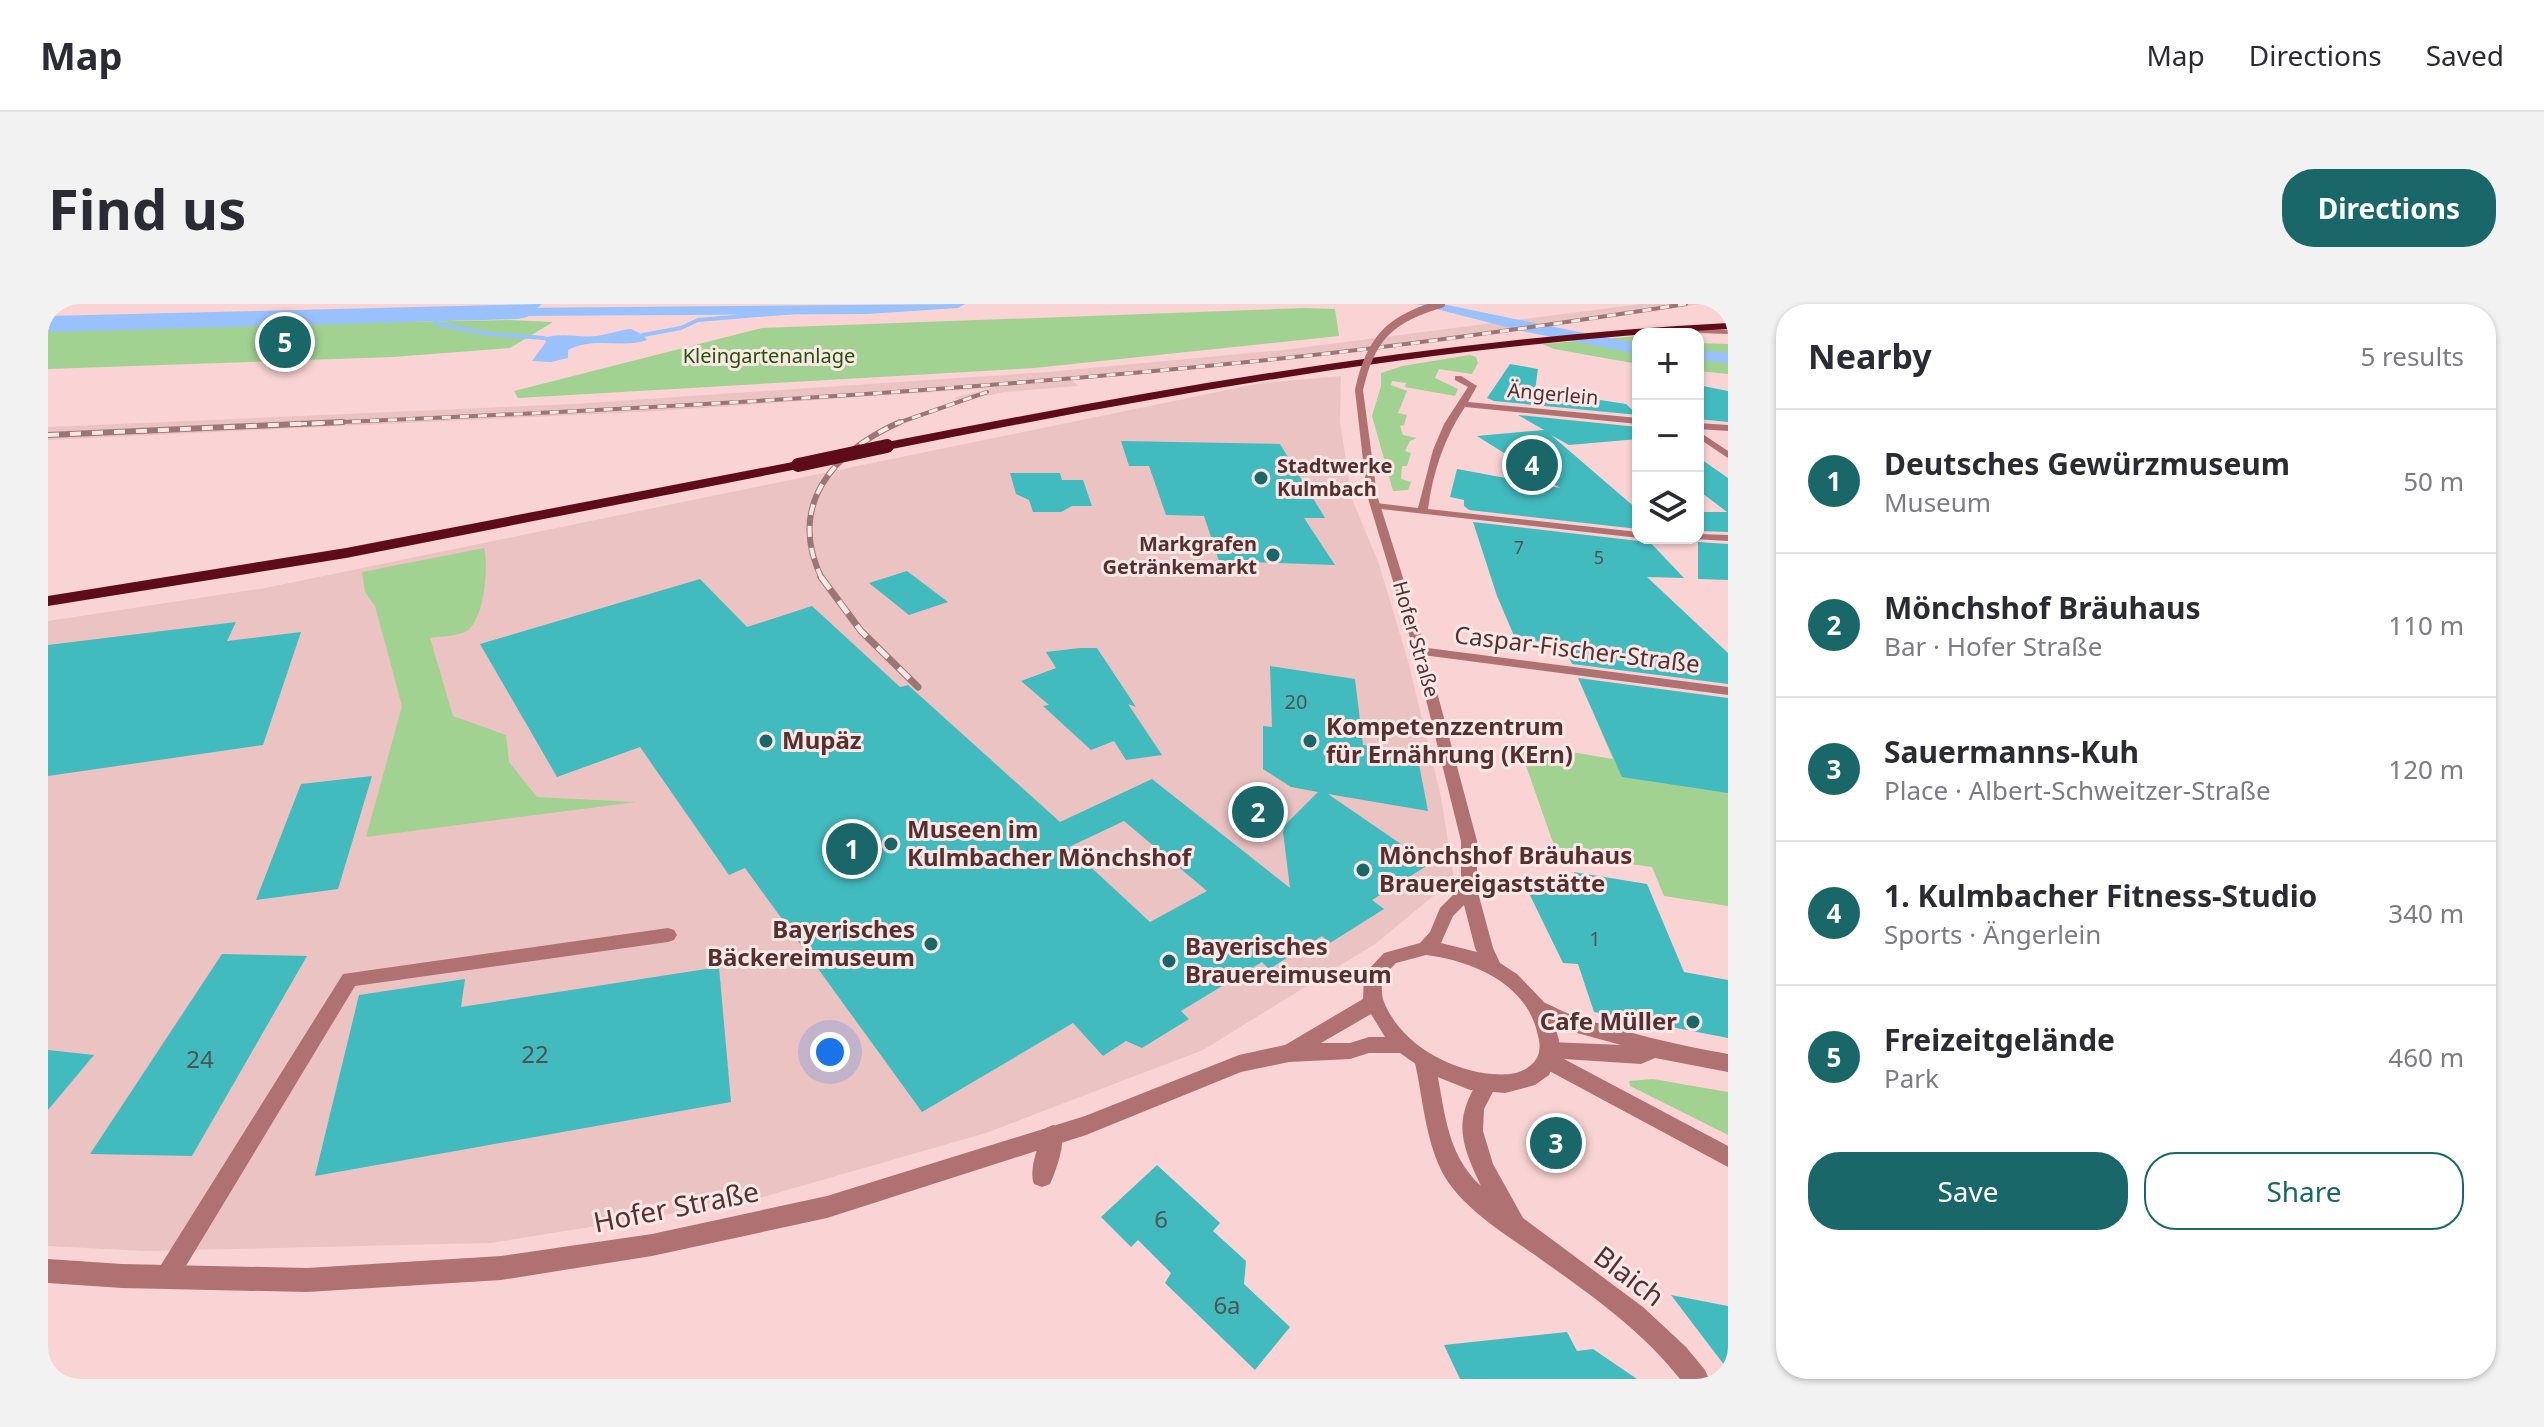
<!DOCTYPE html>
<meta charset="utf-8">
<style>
:root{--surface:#fff;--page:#f2f2f3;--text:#2b2b33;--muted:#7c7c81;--line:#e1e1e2;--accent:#196769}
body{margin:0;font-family:"Noto Sans",sans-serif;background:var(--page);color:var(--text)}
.controls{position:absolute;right:24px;top:24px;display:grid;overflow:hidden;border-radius:16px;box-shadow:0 2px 6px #0004}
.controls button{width:72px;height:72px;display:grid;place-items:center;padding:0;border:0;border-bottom:2px solid var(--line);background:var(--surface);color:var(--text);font:40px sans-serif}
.you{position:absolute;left:782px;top:748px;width:28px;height:28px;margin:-20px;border:6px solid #fff;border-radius:50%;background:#1a73e8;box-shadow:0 0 0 12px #1a73e833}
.badge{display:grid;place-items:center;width:52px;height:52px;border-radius:50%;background:var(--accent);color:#fff;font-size:26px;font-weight:700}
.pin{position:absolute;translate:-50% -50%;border:4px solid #fff;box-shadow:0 2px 8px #0006}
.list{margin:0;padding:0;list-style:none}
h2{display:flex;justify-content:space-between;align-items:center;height:104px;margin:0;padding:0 32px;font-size:34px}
h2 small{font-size:26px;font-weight:400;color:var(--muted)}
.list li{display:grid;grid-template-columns:52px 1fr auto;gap:24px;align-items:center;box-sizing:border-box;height:144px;padding:0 32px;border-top:2px solid var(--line)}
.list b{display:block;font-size:30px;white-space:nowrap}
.list p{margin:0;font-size:26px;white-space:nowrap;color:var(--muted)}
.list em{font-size:26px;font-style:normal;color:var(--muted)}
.actions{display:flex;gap:16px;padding:24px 32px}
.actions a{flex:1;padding:18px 0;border:2px solid var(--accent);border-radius:32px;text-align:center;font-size:28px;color:var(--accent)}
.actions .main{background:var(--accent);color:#fff}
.icon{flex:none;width:44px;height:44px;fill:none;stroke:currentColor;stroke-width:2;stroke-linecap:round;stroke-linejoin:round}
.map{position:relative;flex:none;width:1680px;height:1075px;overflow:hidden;border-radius:32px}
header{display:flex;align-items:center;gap:48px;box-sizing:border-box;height:112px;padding:0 40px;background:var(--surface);border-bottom:2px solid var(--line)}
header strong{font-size:38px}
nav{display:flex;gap:44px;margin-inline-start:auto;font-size:28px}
.intro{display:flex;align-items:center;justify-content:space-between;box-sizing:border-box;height:192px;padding:0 48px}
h1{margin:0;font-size:56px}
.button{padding:20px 36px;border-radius:32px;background:var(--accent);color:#fff;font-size:28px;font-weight:700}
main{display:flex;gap:48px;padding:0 48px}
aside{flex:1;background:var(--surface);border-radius:32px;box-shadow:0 2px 6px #0004}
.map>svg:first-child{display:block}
.built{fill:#ebc3c3}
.green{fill:#a1d292}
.water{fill:#99c1fc}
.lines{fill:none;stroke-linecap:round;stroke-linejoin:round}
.stream{stroke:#99c1fc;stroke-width:4}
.canal{fill:#99c1fc;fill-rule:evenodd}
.river{fill:#99c1fc;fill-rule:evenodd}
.building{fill:#42bbbf;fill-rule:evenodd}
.service{fill:#b07172;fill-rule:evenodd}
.minor{fill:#b07172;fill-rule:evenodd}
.tertiary{fill:#b07172;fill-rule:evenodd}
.trunk{fill:#5e0c1a;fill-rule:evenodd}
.rail-far2-casing{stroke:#9b7676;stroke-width:4}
.rail-far1-casing{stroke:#9b7676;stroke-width:6}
.rail-casing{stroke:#9b7676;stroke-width:7}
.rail-far2{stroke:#fae7e6;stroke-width:3;stroke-dasharray:9;stroke-linecap:butt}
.rail-far1{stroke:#fae7e6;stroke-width:4;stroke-dasharray:11;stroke-linecap:butt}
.rail{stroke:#fae7e6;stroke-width:5;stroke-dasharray:15;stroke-linecap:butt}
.tertiary-bridge{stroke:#b07172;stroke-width:8}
.trunk-bridge{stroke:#5e0c1a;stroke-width:14}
.poi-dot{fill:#196769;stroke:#fae7e6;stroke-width:3}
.labels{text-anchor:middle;stroke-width:6;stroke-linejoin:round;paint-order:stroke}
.far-number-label{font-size:18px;fill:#505354}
.far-park-label{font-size:20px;fill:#205406;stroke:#fae7e6}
.far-street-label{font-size:20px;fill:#543031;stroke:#fae7e6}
.far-poi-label{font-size:20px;font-weight:bold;fill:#543031;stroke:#fae7e6;text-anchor:start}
.number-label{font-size:20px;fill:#505354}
.street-label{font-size:24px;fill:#543031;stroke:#fae7e6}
.poi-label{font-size:24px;font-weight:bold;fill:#543031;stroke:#fae7e6;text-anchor:start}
.near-number-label{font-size:24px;fill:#505354}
.near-street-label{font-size:28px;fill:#543031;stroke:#fae7e6}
</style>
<header>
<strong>Map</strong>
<nav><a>Map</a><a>Directions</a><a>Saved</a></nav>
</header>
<div class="intro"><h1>Find us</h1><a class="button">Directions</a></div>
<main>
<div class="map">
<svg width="1680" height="1075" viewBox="0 0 1680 1075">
<rect width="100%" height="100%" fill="#fad4d4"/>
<g class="built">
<polygon points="1593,0 1654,0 1361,41 1024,76 1030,82 957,88 914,97 906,94 944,84 610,107 0,136 0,123 525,100 999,68 1235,46"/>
<polygon points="1293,72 1292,118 1304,195 1331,260 1360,357 1393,493 1406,575 1327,640 1155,746 938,829 697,898 443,939 96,947 0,942 0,317 217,284 1213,79"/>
</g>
<g class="green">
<polygon points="1257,4 1287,5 1291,32 986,64 470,94 466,87 714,24"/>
<polygon points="461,16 505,18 462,44 345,53 0,65 0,24"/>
<polygon points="1590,32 1590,60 1506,45 1494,40"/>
<polygon points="1650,39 1680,40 1680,70 1650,67"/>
<polygon points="1422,51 1428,53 1430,59 1424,70 1391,65 1387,74 1410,85 1407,92 1357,83 1358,79 1344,77 1343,81 1359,87 1350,109 1359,111 1356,121 1352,122 1355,131 1369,134 1362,137 1357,147 1363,149 1359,162 1354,162 1353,175 1363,178 1360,186 1345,187 1324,112 1333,82 1333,69 1354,62"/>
<path d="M436,244C441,262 436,316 419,327C408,333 393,332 382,334L405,412L458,431L461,458L489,493L588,498L318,533L354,402L327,302L317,288L314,268Z"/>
<polygon points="1532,378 1680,398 1680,602 1616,592 1604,563 1509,550 1470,439 1565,455"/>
<polygon points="1605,775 1680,788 1680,831 1582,782 1581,777"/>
</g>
<path class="water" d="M583,25L595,31L599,36C574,45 546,32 520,46V54L503,58L484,57L498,38L496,34C514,28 530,34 549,32C561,30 571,26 583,25Z"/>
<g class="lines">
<g class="stream">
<polyline points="384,11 389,20 442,30 496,34"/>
<polyline points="595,31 633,24 650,16 772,6"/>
</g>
<g class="canal">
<polygon points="917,0 910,4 819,10 470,12 463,8 470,4"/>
<polygon points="1369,0 1394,0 1590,40 1590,50 1474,27"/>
<polygon points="1650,46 1680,49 1680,59 1650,56"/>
</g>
<polygon class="river" points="494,0 479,13 470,15 0,28 0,12"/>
</g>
<g class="building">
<polygon points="1462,60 1490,65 1487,86 1578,100 1590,111 1446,97 1439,94"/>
<polygon points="1650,81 1680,87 1680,118 1650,115"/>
<polygon points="1470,111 1590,123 1590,135 1521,141 1503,131 1590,206 1590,225 1421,206 1416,202 1416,196 1402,193 1409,165 1512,184 1429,132 1496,126"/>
<polygon points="1073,137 1232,140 1277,214 1256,214 1287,261 1171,257 1156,212 1118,211 1101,162 1081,162"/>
<polygon points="1650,153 1680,174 1680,228 1650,227 1650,208 1679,208 1650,186"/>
<polygon points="962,169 1012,169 1014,176 1035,176 1044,202 1024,202 1013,208 985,208 981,196 968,190"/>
<polygon points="1425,218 1591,237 1598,234 1636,274 1599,273 1680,349 1680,380 1524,360 1515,341 1467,334 1449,292"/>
<polygon points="1650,238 1680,240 1680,276 1650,275"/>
<polygon points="859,267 900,298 861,311 821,279"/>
<path d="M652,275L699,323L764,302L852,383L860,381L1012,518L1104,475L1242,584L1235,528L1237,521L1270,488L1243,483L1215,465V422L1224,423L1222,362L1307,375L1315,441L1369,450L1380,507L1280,490L1382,560L1324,596L1336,605L1282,639L1274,632L1221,665L1214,658L1133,707L1141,715L1094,744L1078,737L1055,752L1025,719L874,808L697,564L681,571L592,443L509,473L432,340ZM1076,517L1159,587L1102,618L1021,543Z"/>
<polygon points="188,318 179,337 253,328 215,441 0,472 0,341"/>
<polygon points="1032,344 1049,344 1088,403 1080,400 1114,451 1078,456 1066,437 1043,446 995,402 1001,401 973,377 1008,364 998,348"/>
<polygon points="1530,374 1680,394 1680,489 1574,473"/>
<polygon points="324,472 290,585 208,596 253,480"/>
<polygon points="1526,568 1599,580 1636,668 1680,676 1680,734 1546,708 1530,660 1515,659 1474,575 1532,584"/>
<polygon points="174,650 259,652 144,852 42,850"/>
<polygon points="671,663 683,798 267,872 311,691 417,675 413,703"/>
<polygon points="0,746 46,751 0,806"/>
<polygon points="1109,861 1172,919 1165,927 1198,957 1196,980 1242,1023 1207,1066 1117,979 1123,969 1090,936 1083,943 1053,913"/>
<polygon points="1623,991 1680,1002 1680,1066"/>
<polygon points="1519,1028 1529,1047 1545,1045 1589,1075 1412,1075 1396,1041"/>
</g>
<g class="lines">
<g class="service">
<polygon points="1625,24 1680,26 1680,30 1622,28"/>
<polygon points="620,624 626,626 629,631 626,636 620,638 307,682 127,980 119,984 111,980 107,972 111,964 295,670"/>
<path d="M1005,821L1012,824C1019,838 1008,866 1002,880L994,883L986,880C980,866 991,838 998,824Z"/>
</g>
<g class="minor">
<path d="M1407,72H1413L1429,82L1420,98L1590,114V120L1417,103C1396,134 1385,168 1380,205L1590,228L1591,234L1324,204V200L1328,199L1370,204L1385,146L1396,120L1420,83L1407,76Z"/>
<polygon points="1650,119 1680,121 1680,127 1650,125"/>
<polygon points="1650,127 1680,147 1680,154 1650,134"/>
<polygon points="1650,230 1680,231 1680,237 1646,235 1650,234"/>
<polygon points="1372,343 1680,383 1680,391 1367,350 1367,344"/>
<path d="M1490,696C1504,701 1516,709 1530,713C1579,729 1629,741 1680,750V768L1607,754L1593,760L1516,755L1680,842V863L1492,762L1489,756L1494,749L1492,746L1495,740L1502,738L1573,741L1518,726L1483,710L1481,704L1483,698Z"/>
<path d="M1377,750L1384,753L1387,759C1397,804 1397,849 1433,882C1412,838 1405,816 1432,774L1439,771L1446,774L1449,780L1436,805L1435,827L1445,860L1475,914L1595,1003L1638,1043L1657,1066L1661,1075H1632C1595,1028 1546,993 1498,959C1463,933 1413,906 1393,866C1377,832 1375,795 1367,759L1370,753Z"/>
</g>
<path class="tertiary" d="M1311,84L1315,86L1329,191L1378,347L1429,537V585L1445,644L1452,659L1469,670L1495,697L1506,719L1511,736L1510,752L1501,771L1487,781L1457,789L1422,786L1382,770L1352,749H1321L1302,755L1241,758L1193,768L1038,831L779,914L604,952L453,976L259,988L74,984L0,979V955L74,960L259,964L453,952L604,930L779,892L1037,812L1191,751L1237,741L1315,695L1316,672L1319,667L1336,649L1372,639L1382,628L1392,604L1413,583V537L1366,347L1319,191L1307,86ZM1416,601L1427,644L1429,648L1393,639L1405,612ZM1378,651C1425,657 1480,680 1490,732C1493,742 1492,753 1484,760C1473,771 1458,771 1444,770C1401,766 1353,740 1336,698C1333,691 1334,682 1334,674L1348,659ZM1323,710L1337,733H1321L1302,739H1273Z"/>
<g class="trunk">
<path d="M1680,19V25C1394,40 1119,90 839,146L833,142L839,138C1119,83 1394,34 1680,19Z"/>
<polygon points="750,157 757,161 755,164 298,254 0,302 0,292 298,244"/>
</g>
<defs>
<g id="rail-far2">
<path d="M250,120C577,106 903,89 1228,55C1366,41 1502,21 1638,0"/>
<polyline points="847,120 939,88"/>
</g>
<g id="rail-far1">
<polyline points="0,131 295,118"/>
<path d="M774,275C738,201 785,148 852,118"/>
</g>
<polyline id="rail" points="773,273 813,327 870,383"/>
</defs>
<use href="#rail-far2" class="rail-far2-casing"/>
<use href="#rail-far1" class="rail-far1-casing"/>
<use href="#rail" class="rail-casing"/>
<use href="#rail-far2" class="rail-far2"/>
<use href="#rail-far1" class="rail-far1"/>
<use href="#rail" class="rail"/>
<path class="tertiary-bridge" d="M1311,86C1322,34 1343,14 1393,0"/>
<polyline class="trunk-bridge" points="750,161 839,142"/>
</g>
<g class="poi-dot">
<circle cx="1213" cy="174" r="8"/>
<circle cx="1225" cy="251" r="8"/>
<circle cx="718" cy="437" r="8"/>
<circle cx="1262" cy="437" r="8"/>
<circle cx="843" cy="540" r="8"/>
<circle cx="1315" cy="566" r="8"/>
<circle cx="883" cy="640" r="8"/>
<circle cx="1121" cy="657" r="8"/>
<circle cx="1645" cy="718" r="8"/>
</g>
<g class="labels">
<g class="far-number-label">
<text x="1471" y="250">7</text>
<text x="1551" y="260">5</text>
</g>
<g class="far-park-label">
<text x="721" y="59">Kleingartenanlage</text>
</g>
<g class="far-street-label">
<text transform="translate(1505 90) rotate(5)" y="7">Ängerlein</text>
<text transform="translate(1368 335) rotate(74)" y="7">Hofer Straße</text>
</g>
<g class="far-poi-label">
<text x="1229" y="169">Stadtwerke<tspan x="1229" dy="23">Kulmbach</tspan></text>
<text x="1209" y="247" text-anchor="end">Markgrafen<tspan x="1209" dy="23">Getränkemarkt</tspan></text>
</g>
<g class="number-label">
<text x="1248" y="405">20</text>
<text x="1547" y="642">1</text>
</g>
<g class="street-label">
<text transform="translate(1529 346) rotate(7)" y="8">Caspar-Fischer-Straße</text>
</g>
<g class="poi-label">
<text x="1278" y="431">Kompetenzzentrum<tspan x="1278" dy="28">für Ernährung (KErn)</tspan></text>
<text x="734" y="445">Mupäz</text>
<text x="859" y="534">Museen im<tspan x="859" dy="28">Kulmbacher Mönchshof</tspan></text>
<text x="1331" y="560">Mönchshof Bräuhaus<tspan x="1331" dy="28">Brauereigaststätte</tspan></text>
<text x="867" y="634" text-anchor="end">Bayerisches<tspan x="867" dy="28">Bäckereimuseum</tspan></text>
<text x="1137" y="651">Bayerisches<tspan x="1137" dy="28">Brauereimuseum</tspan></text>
<text x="1629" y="726" text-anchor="end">Cafe Müller</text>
</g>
<g class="near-number-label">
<text x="487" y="759">22</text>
<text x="152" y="764">24</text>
<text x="1113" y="924">6</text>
<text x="1179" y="1010">6a</text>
</g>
<g class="near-street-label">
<text transform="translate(628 903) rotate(-11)" y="10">Hofer Straße</text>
<text transform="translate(1581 972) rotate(37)" y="10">Blaich</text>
</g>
</g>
</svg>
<div class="controls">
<button>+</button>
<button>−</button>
<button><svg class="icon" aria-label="layers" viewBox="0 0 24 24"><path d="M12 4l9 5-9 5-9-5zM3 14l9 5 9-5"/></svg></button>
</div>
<div class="you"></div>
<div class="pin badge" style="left:804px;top:545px">1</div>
<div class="pin badge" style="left:1210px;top:508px">2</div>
<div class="pin badge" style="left:1508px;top:839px">3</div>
<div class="pin badge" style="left:1484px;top:161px">4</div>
<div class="pin badge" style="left:237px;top:38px">5</div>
</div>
<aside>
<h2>Nearby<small>5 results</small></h2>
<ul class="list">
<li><span class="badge">1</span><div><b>Deutsches Gewürzmuseum</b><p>Museum</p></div><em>50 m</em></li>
<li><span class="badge">2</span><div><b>Mönchshof Bräuhaus</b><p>Bar · Hofer Straße</p></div><em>110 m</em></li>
<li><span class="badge">3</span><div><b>Sauermanns-Kuh</b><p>Place · Albert-Schweitzer-Straße</p></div><em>120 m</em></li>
<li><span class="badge">4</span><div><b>1. Kulmbacher Fitness-Studio</b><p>Sports · Ängerlein</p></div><em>340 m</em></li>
<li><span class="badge">5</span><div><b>Freizeitgelände</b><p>Park</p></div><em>460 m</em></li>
</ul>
<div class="actions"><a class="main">Save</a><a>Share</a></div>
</aside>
</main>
